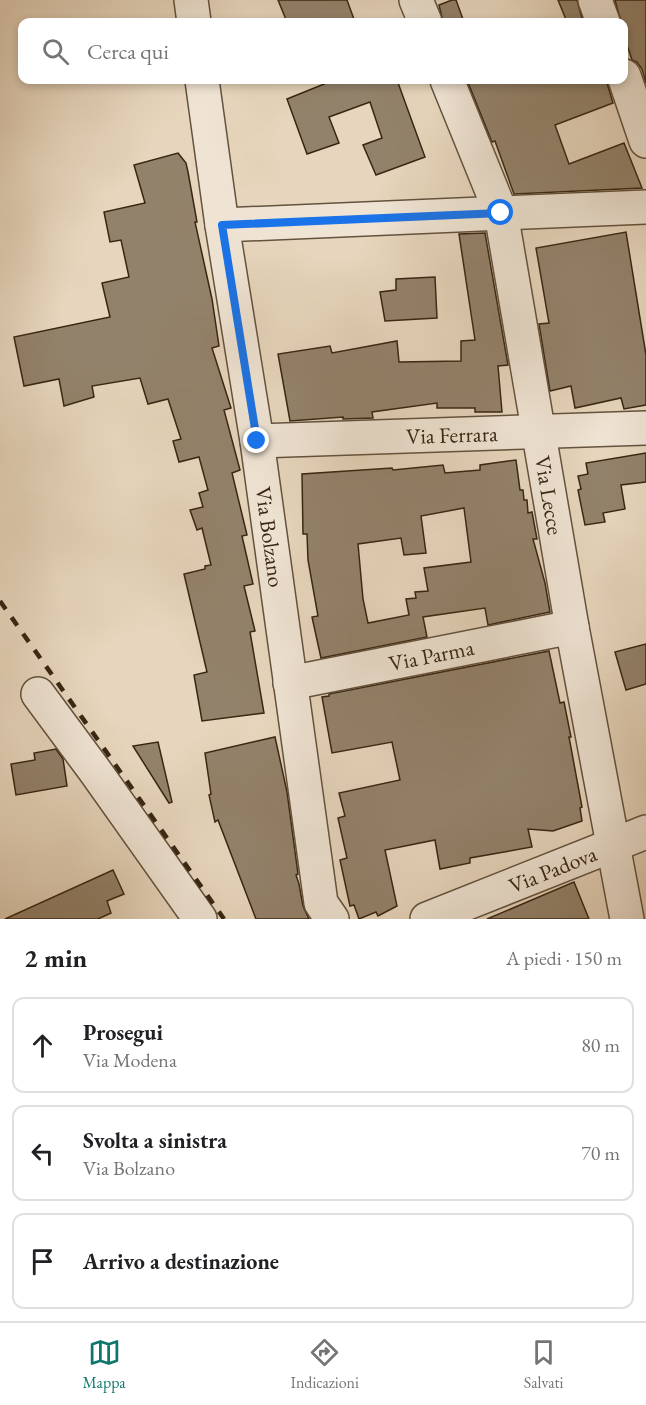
<!DOCTYPE html>
<html lang="it">
<meta charset="utf-8">
<style>
:root{--surface:#fff;--page:#f2f2f2;--text:#202124;--muted:#757577;--line:#e0e0e0;--accent:#0f766e}
body{margin:0;font-family:"EB Garamond",serif;background:var(--page);color:var(--text)}
.stop{position:absolute;width:18px;height:18px;margin:-14px;border:4px solid #1a73e8;border-radius:50%;background:#fff}
.stop.end{background:#1a73e8;border-color:#fff;box-shadow:0 2px 6px #0008}
.list{margin:0;padding:0;list-style:none}
h2{display:flex;justify-content:space-between;align-items:center;height:78px;margin:0;padding:0 24px;font-size:26px}
h2 small{font-size:20px;font-weight:400;color:var(--muted)}
.list li{display:grid;grid-template-columns:39px 1fr auto;gap:18px;align-items:center;box-sizing:border-box;height:96px;margin:0 12px 12px;padding:0 12px;border:2px solid var(--line);border-radius:12px}
.list b{display:block;font-size:22px;white-space:nowrap}
.list p{margin:0;font-size:20px;white-space:nowrap;color:var(--muted)}
.list em{font-size:20px;font-style:normal;color:var(--muted)}
.icon{flex:none;width:33px;height:33px;fill:none;stroke:currentColor;stroke-width:2;stroke-linecap:round;stroke-linejoin:round}
.map{position:relative;flex:none;width:646px;height:919px;overflow:hidden}
.search{position:absolute;background:var(--surface);box-shadow:0 3px 9px #0003;left:18px;right:18px;top:18px;height:66px;display:flex;align-items:center;gap:15px;box-sizing:border-box;padding:0 21px;border-radius:12px;color:var(--muted);font-size:22px}
.sheet{height:402px;background:var(--surface)}
nav{display:flex;justify-content:space-around;align-items:center;box-sizing:border-box;height:84px;border-top:2px solid var(--line);background:var(--surface);font-size:16px;color:var(--muted)}
nav a{display:grid;justify-items:center;gap:3px}
nav .on{color:var(--accent)}
.map>svg:first-child{display:block}
.building{fill:#93826b;stroke:#382613;stroke-width:1.5;fill-rule:evenodd}
.lines{fill:none;stroke-linecap:round;stroke-linejoin:round}
.minor-casing{stroke:#64523e;stroke-width:36}
.minor{stroke:#efe4d4;stroke-width:33}
.rail{stroke:#382613;stroke-width:4.5;stroke-dasharray:10 10;stroke-linecap:butt}
.route{stroke:#1a73e8;stroke-width:8}
.labels{text-anchor:middle;stroke-width:6;stroke-linejoin:round;paint-order:stroke}
.street-label{font-size:22px;fill:#382613;stroke:#efe4d4}
</style>
<div class="map">
<svg width="646" height="919" viewBox="0 0 646 919">
<rect width="100%" height="100%" fill="#e7d6bd"/>
<filter id="stains"><feTurbulence type="fractalNoise" baseFrequency=".00333" numOctaves="4"/><feColorMatrix values="0 0 0 0 .2 0 0 0 0 .09 0 0 0 0 .02 0 0 0 .5 -.17"/></filter>
<radialGradient id="worn" r=".72"><stop offset=".6" stop-color="#630" stop-opacity="0"/><stop offset="1" stop-color="#630" stop-opacity=".3"/></radialGradient>
<g class="building">
<polygon points="278,0 347,0 355,22 287,22"/>
<polygon points="452,0 456,0 464,22 443,22 439,5"/>
<polygon points="558,0 577,0 583,22 567,22"/>
<polygon points="615,0 646,0 646,83 642,69 637,62 632,60 624,36 624,22 621,22"/>
<polygon points="334,80 397,80 425,157 376,175 363,145 382,138 370,102 329,117 339,143 307,154 287,99"/>
<polygon points="467,80 606,80 613,103 555,125 569,164 624,143 642,188 514,194 495,141 492,142"/>
<polygon points="178,153 186,163 188,172 197,222 195,222 212,299 219,346 212,348 231,408 224,410 240,470 232,473 247,535 242,536 253,584 244,586 255,631 250,632 264,713 202,721 194,675 207,672 184,574 205,569 205,566 211,565 202,528 197,530 190,510 203,507 199,493 208,490 199,457 179,462 173,441 181,439 168,399 148,404 140,378 92,386 94,397 64,406 59,379 24,386 14,337 110,317 102,283 129,277 121,240 110,242 104,212 145,203 134,165"/>
<polygon points="626,232 646,355 646,405 624,409 621,398 575,408 571,386 550,391 539,324 549,323 536,248"/>
<polygon points="485,233 508,365 498,366 502,412 475,412 475,408 437,408 437,403 372,412 373,418 343,419 343,417 290,421 278,354 330,346 332,353 397,341 399,362 461,361 461,341 475,340 459,234"/>
<polygon points="435,277 437,318 385,321 380,292 396,290 396,279"/>
<polygon points="646,453 646,482 621,485 625,509 603,513 605,522 585,525 578,490 581,489 578,476 588,474 586,463"/>
<path d="M516,460L520,490H523L524,500H527L528,513L532,512L537,539H533L545,583L550,612L488,625L485,608L423,617L427,637L321,658L312,617L318,616L308,560L307,534H303L302,474L392,468L393,470L443,465L445,473L480,470V465ZM464,508L471,562L424,568L428,591L415,592L416,598L406,599L409,615L368,623L363,599L358,544L401,538L404,555L426,553L421,516Z"/>
<polygon points="646,644 646,684 626,690 615,652"/>
<polygon points="549,651 560,703 564,702 571,737 569,737 582,807 580,808 582,821 553,831 528,829 532,847 470,858 470,863 440,869 435,840 385,850 397,906 378,916 376,912 359,919 354,905 350,906 340,860 347,858 338,818 345,816 339,793 400,780 392,742 332,753 322,697 329,696 329,694"/>
<polygon points="275,737 287,792 298,874 296,875 299,884 303,906 309,919 256,919 218,820 215,822 209,795 211,794 205,753"/>
<polygon points="158,742 172,802 169,803 133,746"/>
<polygon points="56,749 63,759 67,786 16,795 11,764 35,760 34,753"/>
<polygon points="113,870 124,894 107,901 111,913 98,919 5,919"/>
<polygon points="574,882 589,919 487,919"/>
</g>
<g class="lines">
<defs>
<g id="minor">
<polyline points="191,0 194,22"/>
<polyline points="416,0 425,22"/>
<polyline points="595,0 603,22"/>
<polyline points="624,76 646,141"/>
<path id="s1" d="M202,80L222,225L257,441L321,903L332,919"/>
<path id="s2" d="M447,80L501,213L572,627L627,919"/>
<polyline points="222,225 646,207"/>
<path id="s3" d="M257,441L646,428"/>
<path id="s4" d="M290,683L572,627"/>
<polyline points="38,694 95,771 200,919"/>
<path id="s5" d="M427,919L646,832"/>
</g>
</defs>
<use href="#minor" class="minor-casing"/>
<use href="#minor" class="minor"/>
<polyline class="rail" points="0,601 224,919"/>
</g>
<g class="lines">
<polyline class="route" points="257,441 222,225 501,213"/>
</g>
<g class="labels">
<g class="street-label">
<text dy="8" stroke="none"><textPath href="#s3" startOffset="195">Via Ferrara</textPath></text>
<text dy="8" stroke="none"><textPath href="#s2" startOffset="430">Via Lecce</textPath></text>
<text dy="8" stroke="none"><textPath href="#s1" startOffset="462">Via Bolzano</textPath></text>
<text dy="8" stroke="none"><textPath href="#s4" startOffset="144">Via Parma</textPath></text>
<text dy="8" stroke="none"><textPath href="#s5" startOffset="135">Via Padova</textPath></text>
</g>
</g>
<rect width="100%" height="100%" filter="url(#stains)"/>
<rect width="100%" height="100%" fill="url(#worn)"/>
</svg>
<div class="stop" style="left:501px;top:213px"></div>
<div class="stop end" style="left:257px;top:441px"></div>
<div class="search"><svg class="icon" aria-label="search" viewBox="0 0 24 24"><circle cx="10" cy="10" r="6"/><path d="M15 15l6 6"/></svg>Cerca qui</div>
</div>
<section class="sheet">
<h2>2 min<small>A piedi · 150 m</small></h2>
<ul class="list">
<li><svg class="icon" aria-label="ahead" viewBox="0 0 24 24"><path d="M12 20V5M6 11l6-6 6 6"/></svg><div><b>Prosegui</b><p>Via Modena</p></div><em>80 m</em></li>
<li><svg class="icon" aria-label="left" viewBox="0 0 24 24"><path d="M17 20v-9H6M10 6l-5 5 5 5"/></svg><div><b>Svolta a sinistra</b><p>Via Bolzano</p></div><em>70 m</em></li>
<li><svg class="icon" aria-label="arrive" viewBox="0 0 24 24"><path d="M6 21V4h12l-3 4 3 4H6"/></svg><div><b>Arrivo a destinazione</b></div></li>
</ul>
</section>
<nav>
<a class="on"><svg class="icon" aria-label="map" viewBox="0 0 24 24"><path d="M3 6l6-2 6 2 6-2v14l-6 2-6-2-6 2zM9 4v14M15 6v14"/></svg>Mappa</a>
<a><svg class="icon" aria-label="directions" viewBox="0 0 24 24"><path d="M12 3l9 9-9 9-9-9zM9 14v-3h6M13 9l2 2-2 2"/></svg>Indicazioni</a>
<a><svg class="icon" aria-label="saved" viewBox="0 0 24 24"><path d="M7 4h10v16l-5-4-5 4z"/></svg>Salvati</a>
</nav>
